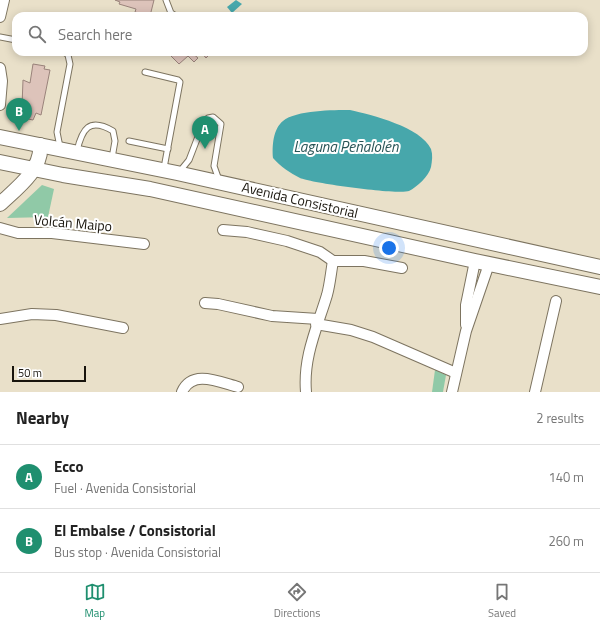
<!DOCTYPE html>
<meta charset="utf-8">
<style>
:root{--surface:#fff;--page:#f2f2f2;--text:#222;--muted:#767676;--line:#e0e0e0;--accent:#1f8f6f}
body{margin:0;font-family:"Titillium Web",sans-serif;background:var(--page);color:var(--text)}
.scale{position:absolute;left:12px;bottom:10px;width:74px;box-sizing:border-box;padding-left:4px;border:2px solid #18140c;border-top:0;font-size:11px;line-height:14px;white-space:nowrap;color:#18140c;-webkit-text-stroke:3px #fff;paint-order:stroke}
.you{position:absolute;left:389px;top:248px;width:14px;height:14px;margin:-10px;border:3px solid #fff;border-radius:50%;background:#1a73e8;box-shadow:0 0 0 6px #1a73e833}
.badge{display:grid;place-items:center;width:26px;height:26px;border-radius:50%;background:var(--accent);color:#fff;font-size:13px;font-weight:700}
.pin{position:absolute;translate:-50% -33px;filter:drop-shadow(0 1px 2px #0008)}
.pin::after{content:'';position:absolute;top:21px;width:14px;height:12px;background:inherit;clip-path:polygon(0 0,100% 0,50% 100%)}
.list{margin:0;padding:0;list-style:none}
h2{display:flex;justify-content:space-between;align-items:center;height:52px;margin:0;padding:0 16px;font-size:17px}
h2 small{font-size:13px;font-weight:400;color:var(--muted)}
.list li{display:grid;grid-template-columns:26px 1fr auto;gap:12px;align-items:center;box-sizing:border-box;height:64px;padding:0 16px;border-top:1px solid var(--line)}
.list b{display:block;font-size:15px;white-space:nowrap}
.list p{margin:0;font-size:13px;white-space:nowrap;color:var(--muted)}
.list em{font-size:13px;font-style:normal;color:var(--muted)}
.icon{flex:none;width:22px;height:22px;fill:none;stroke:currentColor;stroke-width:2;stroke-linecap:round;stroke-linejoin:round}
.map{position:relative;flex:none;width:600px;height:392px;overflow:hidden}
.search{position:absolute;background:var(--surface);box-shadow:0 2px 10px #0003;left:12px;right:12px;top:12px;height:44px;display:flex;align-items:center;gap:10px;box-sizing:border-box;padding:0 14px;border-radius:12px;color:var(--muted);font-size:15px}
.sheet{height:180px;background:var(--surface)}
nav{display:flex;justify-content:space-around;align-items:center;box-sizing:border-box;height:56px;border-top:1px solid var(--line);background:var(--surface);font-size:11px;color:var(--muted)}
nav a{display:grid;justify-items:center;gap:2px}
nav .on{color:var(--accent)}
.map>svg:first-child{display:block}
.green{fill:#90c9a7}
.water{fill:#47a7ab}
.building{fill:#ddc3ba;stroke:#9a837b}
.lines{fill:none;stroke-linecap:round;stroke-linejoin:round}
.lane-casing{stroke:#7d7460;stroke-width:7}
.street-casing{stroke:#7d7460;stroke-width:12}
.secondary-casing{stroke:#7d7460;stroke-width:16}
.lane{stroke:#fff;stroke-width:5}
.street{stroke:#fff;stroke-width:10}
.secondary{stroke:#fff;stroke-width:14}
.labels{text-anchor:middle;stroke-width:4;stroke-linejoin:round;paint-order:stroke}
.street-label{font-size:14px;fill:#18140c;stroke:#fff}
.water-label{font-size:15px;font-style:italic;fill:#285355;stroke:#fff}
</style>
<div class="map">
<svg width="600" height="392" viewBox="0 0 600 392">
<rect width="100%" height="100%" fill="#e9e0c9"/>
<g class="green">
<polygon points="42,185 54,189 48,217 7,218"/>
<polygon points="435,370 446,375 443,392 432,392"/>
</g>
<g class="water">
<polygon points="236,0 242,4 232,13 227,7"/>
<path d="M350,110C372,115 421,127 431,149C433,155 432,161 431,167C429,176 417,187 409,191C398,195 311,183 300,178C290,173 281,167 273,158C272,146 273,129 283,121C296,110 334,110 350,110Z"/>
</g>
<g class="building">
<polygon points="115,0 154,0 150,16 135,12 136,9 119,4 120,2"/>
<polygon points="173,52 191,52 198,58 194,62 188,56 179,64 170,55"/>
<polygon points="201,52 212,52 206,58"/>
<polygon points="33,64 45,66 44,69 50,70 41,115 36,113 33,120 23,118 25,106 22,106 23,80 30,83"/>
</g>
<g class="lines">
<defs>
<g id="lane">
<polyline points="166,0 171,13 176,16"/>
<polyline points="0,37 16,40"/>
<polyline points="145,72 178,80 180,82 164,168"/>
<polyline points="129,141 168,149"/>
<polyline points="60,147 57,132 70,64 68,55 64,52"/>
<path d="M77,151C82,129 89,117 113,131L115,141L112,158"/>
<polyline points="180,171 189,160 204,121 208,118 213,117 221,124 214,166 219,180"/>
</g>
<g id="street">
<polyline points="0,17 4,0"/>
<polyline points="0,68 2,81 0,105"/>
<polyline points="0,228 18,233 52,233 144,244"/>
<polyline points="223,230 247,232 287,241 320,252 333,261 364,261 402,268"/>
<polyline points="205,303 218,304 272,316 318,319"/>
<polyline points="0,319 32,314 56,315 123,328"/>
<polyline points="316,324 351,330 373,337 456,373"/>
<polyline points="466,325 466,305 475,261"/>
<path d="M182,392C192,369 219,382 238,387"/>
<path d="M306,392C303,357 317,328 327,295C330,284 331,272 333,261"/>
<polyline points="452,392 466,331 489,264"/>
<polyline points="535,392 556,301"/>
</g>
<g id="secondary">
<polyline points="0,137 177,173 600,267"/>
<polyline points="0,162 63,175 150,189 475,261 600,287"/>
<path d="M0,204C16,189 43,169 40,145"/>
</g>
</defs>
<use href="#lane" class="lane-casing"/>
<use href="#street" class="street-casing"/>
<use href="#secondary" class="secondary-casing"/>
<use href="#lane" class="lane"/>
<use href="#street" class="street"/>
<use href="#secondary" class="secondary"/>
</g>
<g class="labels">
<g class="street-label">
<text transform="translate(300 200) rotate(13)" y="5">Avenida Consistorial</text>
<text transform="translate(73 223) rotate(5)" y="5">Volcán Maipo</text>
</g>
<g class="water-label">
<text x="346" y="152">Laguna Peñalolén</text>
</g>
</g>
</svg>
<div class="scale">50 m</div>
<div class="you"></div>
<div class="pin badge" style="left:205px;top:149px">A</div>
<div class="pin badge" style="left:19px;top:131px">B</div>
<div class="search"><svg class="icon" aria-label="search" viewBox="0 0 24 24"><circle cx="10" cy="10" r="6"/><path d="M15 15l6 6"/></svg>Search here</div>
</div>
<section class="sheet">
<h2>Nearby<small>2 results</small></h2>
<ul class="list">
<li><span class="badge">A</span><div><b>Ecco</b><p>Fuel · Avenida Consistorial</p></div><em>140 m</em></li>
<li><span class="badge">B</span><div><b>El Embalse / Consistorial</b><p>Bus stop · Avenida Consistorial</p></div><em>260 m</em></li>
</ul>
</section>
<nav>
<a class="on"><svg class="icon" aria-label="map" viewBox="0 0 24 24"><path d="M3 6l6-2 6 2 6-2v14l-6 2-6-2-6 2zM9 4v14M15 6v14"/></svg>Map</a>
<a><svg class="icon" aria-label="directions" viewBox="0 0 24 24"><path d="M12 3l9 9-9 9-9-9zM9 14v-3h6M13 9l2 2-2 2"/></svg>Directions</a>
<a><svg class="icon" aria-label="saved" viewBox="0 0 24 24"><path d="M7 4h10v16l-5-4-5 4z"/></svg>Saved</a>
</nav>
